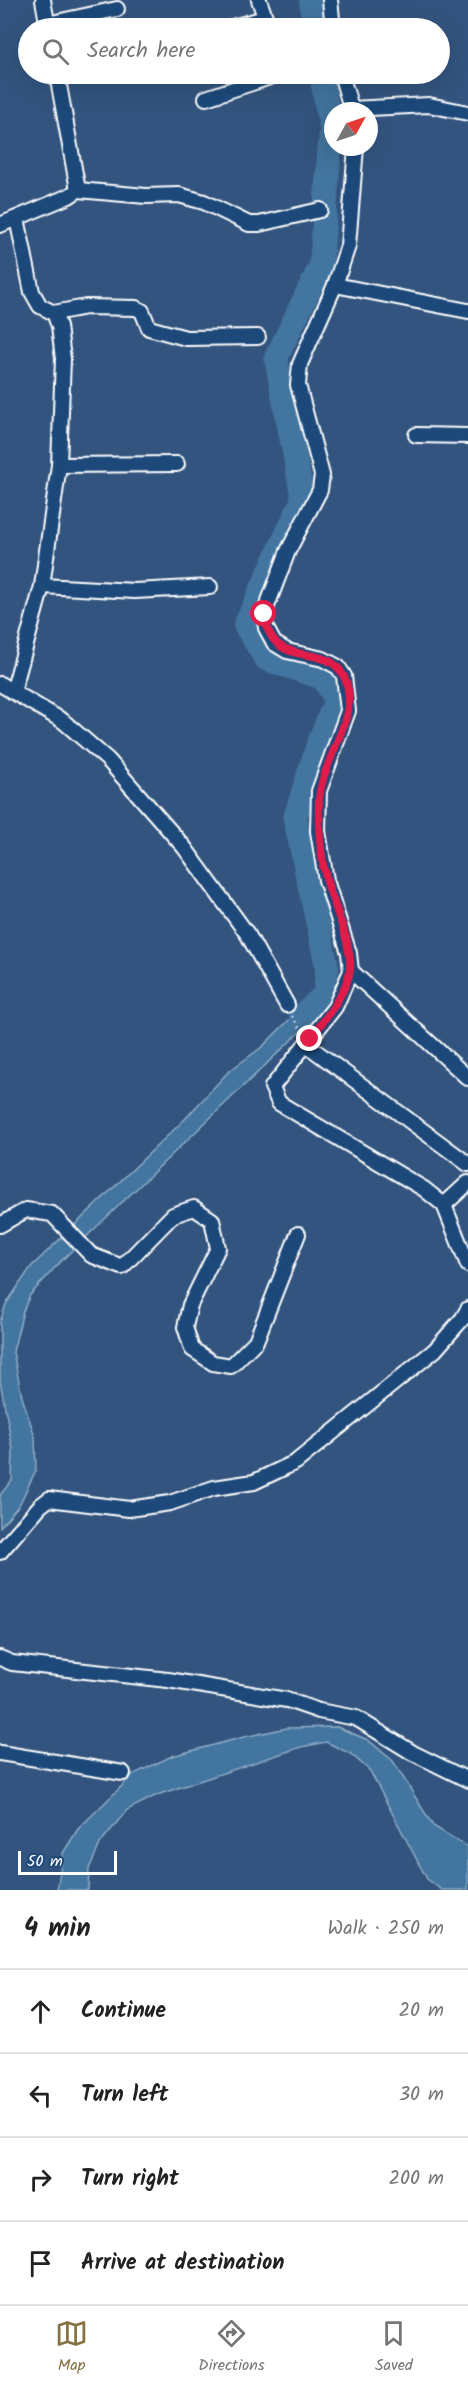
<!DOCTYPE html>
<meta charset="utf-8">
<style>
:root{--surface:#fff;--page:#f2f2f2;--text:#222;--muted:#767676;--line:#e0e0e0;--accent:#857141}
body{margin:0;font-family:Kalam,sans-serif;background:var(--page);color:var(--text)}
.compass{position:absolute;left:324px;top:102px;width:54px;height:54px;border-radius:50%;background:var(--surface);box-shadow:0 6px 24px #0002;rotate:50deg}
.scale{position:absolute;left:18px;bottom:15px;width:99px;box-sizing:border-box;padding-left:6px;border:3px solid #fff;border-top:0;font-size:16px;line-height:21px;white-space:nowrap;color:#fff;-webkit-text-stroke:4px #1f4a7a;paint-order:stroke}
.stop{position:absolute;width:18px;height:18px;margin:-14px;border:4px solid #e11d48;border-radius:50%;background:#fff}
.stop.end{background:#e11d48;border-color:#fff;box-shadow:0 2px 6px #0008}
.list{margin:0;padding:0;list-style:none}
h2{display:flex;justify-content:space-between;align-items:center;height:78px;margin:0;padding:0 24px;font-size:26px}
h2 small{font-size:20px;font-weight:400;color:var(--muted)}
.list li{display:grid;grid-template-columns:39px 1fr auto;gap:18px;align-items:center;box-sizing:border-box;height:84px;padding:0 24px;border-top:2px solid var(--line)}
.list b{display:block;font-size:22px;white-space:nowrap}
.list em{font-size:20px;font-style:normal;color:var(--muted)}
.icon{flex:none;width:33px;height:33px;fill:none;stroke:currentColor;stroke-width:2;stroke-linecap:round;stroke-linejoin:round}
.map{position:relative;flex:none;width:468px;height:1890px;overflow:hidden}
.search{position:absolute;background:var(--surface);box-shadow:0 6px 24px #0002;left:18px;right:18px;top:18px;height:66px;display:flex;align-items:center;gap:15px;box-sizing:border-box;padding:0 21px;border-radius:33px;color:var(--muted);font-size:22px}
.sheet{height:414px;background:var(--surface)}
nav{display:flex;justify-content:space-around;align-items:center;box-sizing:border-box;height:84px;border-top:2px solid var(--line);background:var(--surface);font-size:16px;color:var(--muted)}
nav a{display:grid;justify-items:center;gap:3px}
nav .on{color:var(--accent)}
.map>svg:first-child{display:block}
.water{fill:#43749f;stroke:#8eacc5;stroke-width:1.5}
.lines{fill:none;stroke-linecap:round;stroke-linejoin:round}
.river{stroke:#43749f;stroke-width:24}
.minor-casing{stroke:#fff;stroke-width:18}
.path{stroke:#fff;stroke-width:2;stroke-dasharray:1.5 4.5;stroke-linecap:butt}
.minor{stroke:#1f4a7a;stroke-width:14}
.route{stroke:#e11d48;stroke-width:8}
</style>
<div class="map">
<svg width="468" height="1890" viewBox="0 0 468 1890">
<rect width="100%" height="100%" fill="#33547e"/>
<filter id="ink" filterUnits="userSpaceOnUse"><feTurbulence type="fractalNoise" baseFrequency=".0167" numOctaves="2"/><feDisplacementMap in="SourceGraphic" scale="12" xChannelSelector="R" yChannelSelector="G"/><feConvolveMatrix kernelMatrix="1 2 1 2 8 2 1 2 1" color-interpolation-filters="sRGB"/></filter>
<g filter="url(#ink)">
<g class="water">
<polygon points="325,994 322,1007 305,1027 61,1261 30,1295 23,1311 13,1352 22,1397 35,1437 36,1470 19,1505 0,1527 0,1495 12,1480 13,1450 0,1381 0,1322 6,1304 31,1267 185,1119 228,1072 262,1047 311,998"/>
<polygon points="337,1727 368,1740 393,1761 433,1826 468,1847 468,1890 442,1890 427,1879 370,1771 351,1754 326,1742 301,1747 157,1795 127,1810 101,1842 89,1869 88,1890 57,1890 63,1853 78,1829 134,1774 172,1756 244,1737 287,1728"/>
</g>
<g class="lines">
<g class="river">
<polyline points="311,0 314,28"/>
<polyline points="301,1017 325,994 327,967 295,818 317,747 336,700 323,678 266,659 245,625 303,499 276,358 321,265 331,129 321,74"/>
</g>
<defs>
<g id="minor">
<polyline points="43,0 48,28"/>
<polyline points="259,0 269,28"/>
<polyline points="330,0 333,28"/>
<polyline points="47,24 117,9"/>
<polyline points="229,28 265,18"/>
<polyline points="341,74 352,111"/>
<polyline points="206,98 279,74"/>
<polyline points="351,109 429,105 468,113"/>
<polyline points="356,147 348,246 335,285 300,364 298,385 322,475 320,490 288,551 264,614 266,628 274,643 287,651 323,659 338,667 344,676 348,711 319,791 318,831 326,880 349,953 351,971 335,1007 272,1087 279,1103 424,1189 444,1205 468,1265"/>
<polyline points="78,190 146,196 179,195 204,202 249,224 259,224 320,210"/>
<polyline points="0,225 69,196 78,190 57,74"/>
<polyline points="335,285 468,311"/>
<polyline points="54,313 86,307 136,308 142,311 149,328 186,338 258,337"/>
<polyline points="416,435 468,436"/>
<polyline points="59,465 177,464"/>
<polyline points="42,586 135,591 210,587"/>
<polyline points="0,684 63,721 108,760 184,847 248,935 287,1005"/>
<polyline points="13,692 42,586 59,465 63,359 59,326 54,313 40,306 32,292 17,218"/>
<polyline points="351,971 468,1078"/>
<polyline points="307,1045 468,1164"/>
<polyline points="444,1205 468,1183"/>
<polyline points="0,1225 26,1210 52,1214 91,1255 122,1267 173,1215 194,1208 212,1220 218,1248 190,1305 185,1327 192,1349 213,1363 231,1366 256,1341 298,1234"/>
<polyline points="0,1552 40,1506 49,1499 129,1509 170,1503 214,1488 254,1482 296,1462 435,1350 463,1318 468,1309"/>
<polyline points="0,1658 12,1663 168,1680 287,1700 319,1711 356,1718 413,1753 468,1780"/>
<polyline points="0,1753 123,1773"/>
</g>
</defs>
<use href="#minor" class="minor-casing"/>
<polyline class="path" points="292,1016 300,1029"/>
<use href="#minor" class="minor"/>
</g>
</g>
<g class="lines" filter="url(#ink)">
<path class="route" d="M264,614C273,674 324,639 343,675C364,711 320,762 319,801C318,828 320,855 327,882C334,907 352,943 350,969C349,989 322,1023 310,1039"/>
</g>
</svg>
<svg class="compass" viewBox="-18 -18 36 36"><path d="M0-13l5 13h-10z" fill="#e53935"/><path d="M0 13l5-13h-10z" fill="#767676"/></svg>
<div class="scale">50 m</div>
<div class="stop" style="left:264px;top:614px"></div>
<div class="stop end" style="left:310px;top:1039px"></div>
<div class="search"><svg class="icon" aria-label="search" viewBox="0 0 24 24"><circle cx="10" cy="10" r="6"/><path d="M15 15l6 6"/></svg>Search here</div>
</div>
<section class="sheet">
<h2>4 min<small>Walk · 250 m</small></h2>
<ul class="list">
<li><svg class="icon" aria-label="ahead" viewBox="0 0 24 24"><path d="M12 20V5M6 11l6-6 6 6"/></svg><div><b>Continue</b></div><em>20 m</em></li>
<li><svg class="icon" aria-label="left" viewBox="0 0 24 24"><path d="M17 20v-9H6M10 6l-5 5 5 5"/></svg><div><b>Turn left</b></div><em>30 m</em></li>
<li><svg class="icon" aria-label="right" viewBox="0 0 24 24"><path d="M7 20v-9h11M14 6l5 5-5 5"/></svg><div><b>Turn right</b></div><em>200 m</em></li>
<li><svg class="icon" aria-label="arrive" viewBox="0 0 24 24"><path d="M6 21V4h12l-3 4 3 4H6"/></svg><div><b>Arrive at destination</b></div></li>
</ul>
</section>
<nav>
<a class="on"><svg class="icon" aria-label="map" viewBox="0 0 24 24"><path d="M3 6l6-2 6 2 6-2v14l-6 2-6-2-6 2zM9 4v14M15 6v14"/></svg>Map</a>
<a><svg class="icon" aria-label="directions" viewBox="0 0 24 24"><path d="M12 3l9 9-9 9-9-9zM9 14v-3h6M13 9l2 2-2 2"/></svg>Directions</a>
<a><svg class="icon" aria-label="saved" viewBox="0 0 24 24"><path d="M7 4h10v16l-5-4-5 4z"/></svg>Saved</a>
</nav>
